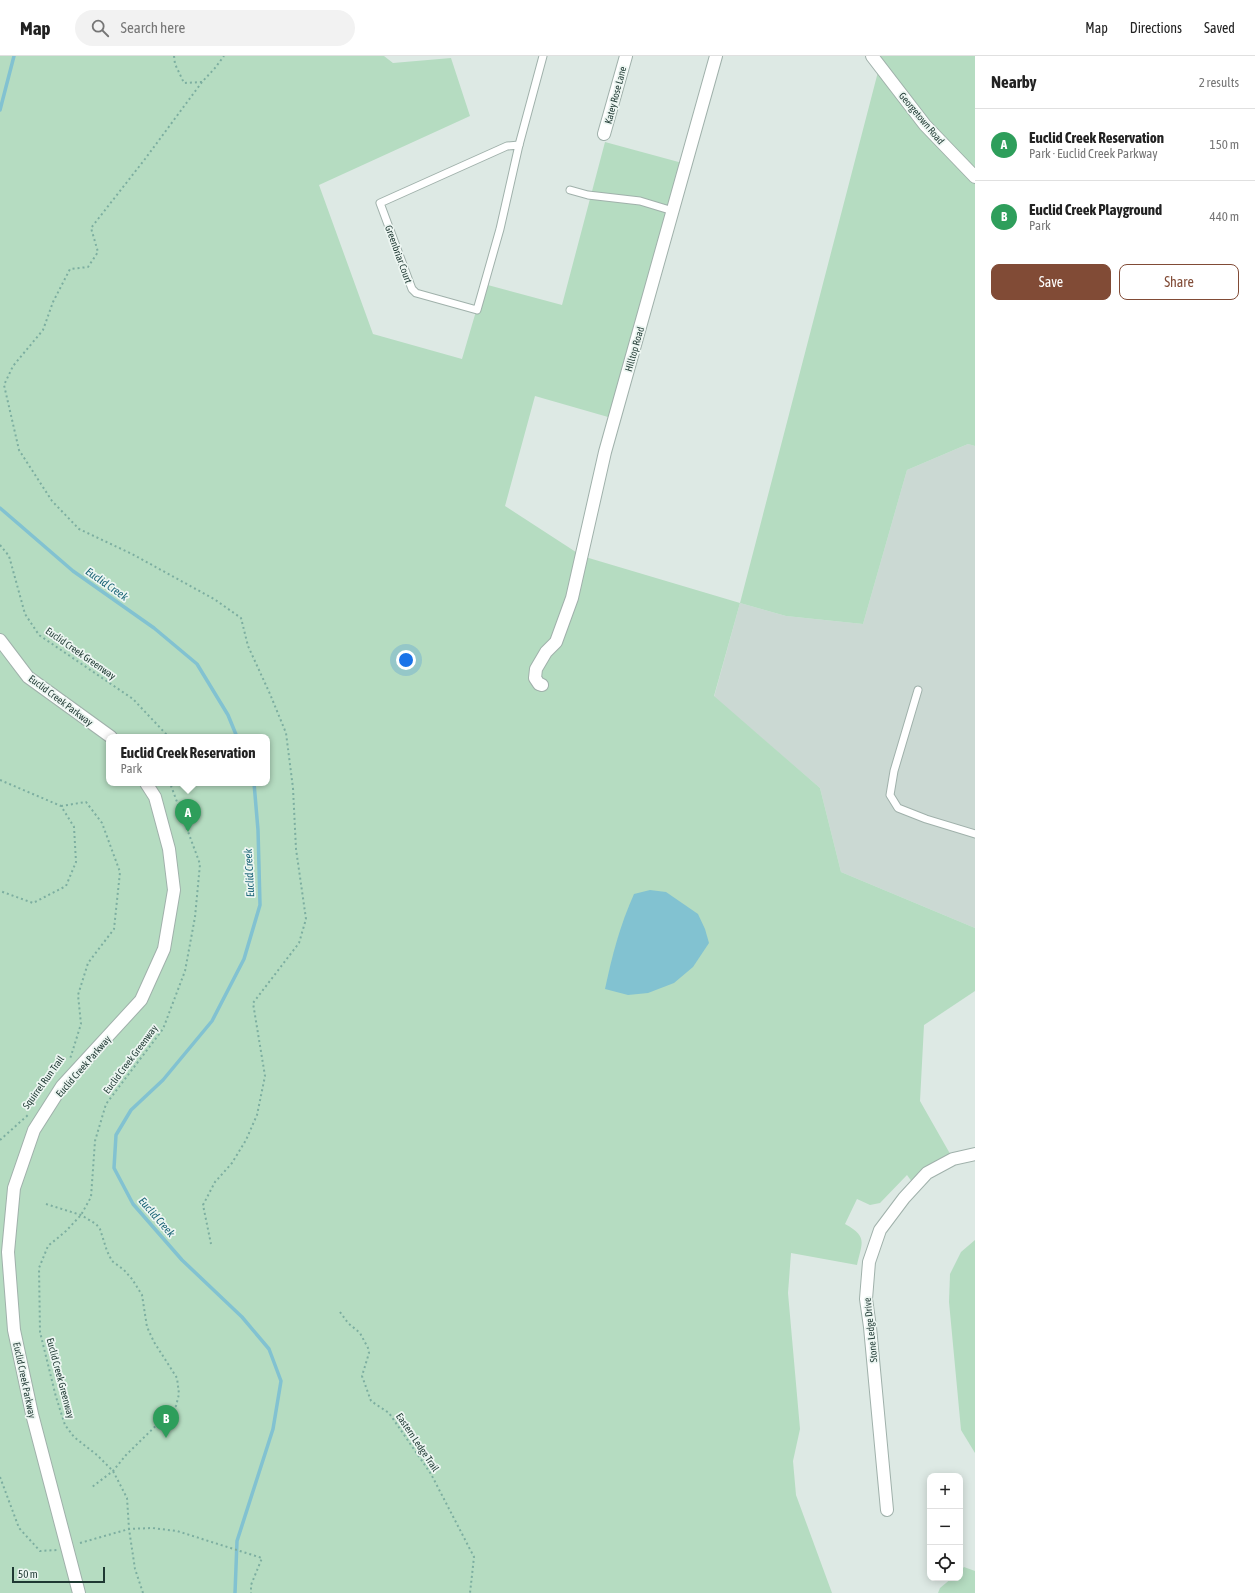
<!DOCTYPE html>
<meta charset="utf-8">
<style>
:root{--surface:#fff;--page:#f2f2f2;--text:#222;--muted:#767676;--line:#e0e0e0;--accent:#814b36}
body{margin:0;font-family:"Asap Condensed",sans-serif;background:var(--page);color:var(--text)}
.controls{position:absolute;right:12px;bottom:12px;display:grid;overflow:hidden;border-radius:8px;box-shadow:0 2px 10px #0003}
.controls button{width:36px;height:36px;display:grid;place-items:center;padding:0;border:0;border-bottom:1px solid var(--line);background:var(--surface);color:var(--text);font:20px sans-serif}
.scale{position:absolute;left:12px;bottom:10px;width:93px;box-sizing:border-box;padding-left:4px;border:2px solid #1f3933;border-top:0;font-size:11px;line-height:14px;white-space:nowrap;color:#1f3933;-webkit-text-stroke:3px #edf6f2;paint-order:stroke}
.you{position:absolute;left:406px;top:604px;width:14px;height:14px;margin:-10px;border:3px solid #fff;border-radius:50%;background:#1a73e8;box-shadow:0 0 0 6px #1a73e833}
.badge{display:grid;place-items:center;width:26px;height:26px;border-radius:50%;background:var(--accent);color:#fff;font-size:13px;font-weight:700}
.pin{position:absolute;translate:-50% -33px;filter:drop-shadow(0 1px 2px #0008)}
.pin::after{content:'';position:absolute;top:21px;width:14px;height:12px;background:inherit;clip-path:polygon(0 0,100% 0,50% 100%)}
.popup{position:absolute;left:106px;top:678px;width:164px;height:52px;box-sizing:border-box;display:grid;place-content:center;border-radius:8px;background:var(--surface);filter:drop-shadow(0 1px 3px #0005);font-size:13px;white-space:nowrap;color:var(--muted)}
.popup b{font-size:15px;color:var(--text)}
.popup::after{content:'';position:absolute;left:50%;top:100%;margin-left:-8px;border:8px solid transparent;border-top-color:var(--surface)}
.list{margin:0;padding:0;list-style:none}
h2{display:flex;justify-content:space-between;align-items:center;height:52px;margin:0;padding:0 16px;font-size:17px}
h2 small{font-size:13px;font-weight:400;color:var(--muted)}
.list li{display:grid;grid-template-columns:26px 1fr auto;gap:12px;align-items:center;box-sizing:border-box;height:72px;padding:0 16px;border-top:1px solid var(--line)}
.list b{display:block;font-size:15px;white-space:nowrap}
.list p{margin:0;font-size:13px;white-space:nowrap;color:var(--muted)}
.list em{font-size:13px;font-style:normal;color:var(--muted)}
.actions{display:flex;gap:8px;padding:12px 16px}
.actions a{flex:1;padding:9px 0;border:1px solid var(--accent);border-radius:8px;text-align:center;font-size:14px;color:var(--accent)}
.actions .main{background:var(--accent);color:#fff}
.icon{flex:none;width:22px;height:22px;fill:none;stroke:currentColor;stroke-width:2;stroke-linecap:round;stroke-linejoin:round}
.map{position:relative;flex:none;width:975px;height:1537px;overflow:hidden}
header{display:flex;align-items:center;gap:24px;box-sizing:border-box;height:56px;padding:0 20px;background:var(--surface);border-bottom:1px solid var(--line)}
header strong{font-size:19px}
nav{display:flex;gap:22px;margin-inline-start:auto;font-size:14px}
.search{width:280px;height:36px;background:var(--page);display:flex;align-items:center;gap:10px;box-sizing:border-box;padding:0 14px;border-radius:22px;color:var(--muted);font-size:15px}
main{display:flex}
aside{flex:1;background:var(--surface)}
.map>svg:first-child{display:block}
.built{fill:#cbd9d3}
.green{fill:#b5dcc1;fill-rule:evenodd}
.water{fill:#82c2d1}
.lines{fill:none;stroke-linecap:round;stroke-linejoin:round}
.stream{stroke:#82c2d1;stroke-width:3.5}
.service-casing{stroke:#a0b1ab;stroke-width:9}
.minor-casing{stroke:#a0b1ab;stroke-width:14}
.tertiary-casing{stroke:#a0b1ab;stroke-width:14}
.path{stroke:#7caea0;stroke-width:2;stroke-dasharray:2 3;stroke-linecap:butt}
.service{stroke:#fff;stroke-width:7}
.minor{stroke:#fff;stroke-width:12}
.tertiary{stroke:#fff;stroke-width:12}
.labels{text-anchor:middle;stroke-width:3.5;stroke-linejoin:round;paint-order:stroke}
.street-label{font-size:10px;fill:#1f3933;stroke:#edf6f2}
.water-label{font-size:11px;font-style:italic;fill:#186275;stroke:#edf6f2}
</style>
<header>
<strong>Map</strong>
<div class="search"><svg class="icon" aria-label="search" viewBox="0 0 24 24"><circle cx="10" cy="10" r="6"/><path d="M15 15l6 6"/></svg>Search here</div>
<nav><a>Map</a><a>Directions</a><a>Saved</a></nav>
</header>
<main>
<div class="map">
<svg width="975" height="1537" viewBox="0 0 975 1537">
<rect width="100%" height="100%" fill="#dde9e4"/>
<polygon class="built" points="968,388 975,390 975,872 841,816 820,732 714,641 740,547 786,560 863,568 907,414"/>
<g class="green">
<path d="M0,0H384L393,7L451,2L470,60L319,129L373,278L462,303L484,228L562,249L605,86L686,108L615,363L535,340L505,450L582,500L740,547L879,12L872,0H975V390L968,388L907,414L863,568L786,560L740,547L714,640L820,732L841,816L975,872V935L924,969L920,1045L953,1103L915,1130L907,1119L880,1147L870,1149L857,1143L845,1168C868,1181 862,1186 857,1209L791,1197L788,1237L800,1373L793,1405L796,1439L832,1537H0ZM109,681H267V727H109Z"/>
<polygon points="975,1184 975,1397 961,1374 949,1246 950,1218 961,1196"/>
<polygon points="964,1511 975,1515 975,1537 938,1537 940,1532 952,1522 960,1522 960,1515"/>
</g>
<path class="water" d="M650,834L666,836L698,858L705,873L709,887L693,911L674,927L648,937L628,939L605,933C612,900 620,869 634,838Z"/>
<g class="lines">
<g class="stream">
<polyline points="0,54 14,0"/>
<polyline points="0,452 73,515 154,572 197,608 228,659 237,681"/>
<polyline points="235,1537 237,1485 273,1373 281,1325 269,1293 242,1261 182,1204 133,1148 114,1112 116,1079 131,1054 163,1024 212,965 244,903 260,849 258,774 254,727"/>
</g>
<defs>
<g id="service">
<polygon points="519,89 500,173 477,254 416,237 412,233 380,147 507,90"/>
<polyline points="519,89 543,0"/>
<polyline points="570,134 588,139 640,145 673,155"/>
<polyline points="918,634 894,715 890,739 898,752 926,763 975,778"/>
</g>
<g id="minor">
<polyline points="872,0 925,69 975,121"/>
<polyline points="604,78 626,0"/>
<polyline points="542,629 539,628 535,622 536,613 546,596 556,586 572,542 605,396 716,0"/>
<polyline points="887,1454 870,1271 866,1243 869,1206 880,1174 904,1142 927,1117 953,1103 975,1098"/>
</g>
<g id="tertiary">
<polyline points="0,584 28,621 111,681"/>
<polyline points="79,1537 32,1358 14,1274 8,1196 14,1132 34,1074 62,1030 141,944 164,893 174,834 169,793 155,741 146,727"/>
</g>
</defs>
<use href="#service" class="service-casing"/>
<use href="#minor" class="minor-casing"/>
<use href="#tertiary" class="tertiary-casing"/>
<g class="path">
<polyline points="174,0 175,8 184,27 202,26 215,12 224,0"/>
<polyline points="202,26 145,103 91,172 98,196 88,211 70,213 53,246 43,274 13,310 4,329 19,394 52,445 79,473 132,498 214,543 241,562 248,590 270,638 286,677 293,732 296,793 306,863 299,887 253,947 265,1020 257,1059 246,1084 232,1107 215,1126 203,1149 211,1188"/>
<polyline points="0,489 9,500 25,558 39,579 133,643 166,678 166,681"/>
<polyline points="0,724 61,750 74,771 76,806 66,830 33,847 0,835"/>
<polyline points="61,750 86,746 102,767 120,816 114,873 88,907 78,939 81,968 70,1003"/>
<polyline points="0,1084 28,1059"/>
<polyline points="46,1148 81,1159 96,1168 100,1173 107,1195 112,1205 124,1214 132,1223 142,1239 147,1271 154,1286 177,1322 179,1338 176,1350 126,1399 113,1415 92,1431"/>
<polyline points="340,1256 348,1267 360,1277 368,1292 369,1297 362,1320 371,1345 389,1357 431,1418 474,1501 470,1537"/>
<polyline points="0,1421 19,1472 40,1495 57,1494"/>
<polyline points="80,1487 129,1473 152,1472 177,1475 262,1502 251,1529 251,1537"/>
<polyline points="143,1537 135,1513 129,1473 127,1442 113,1415 97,1399 74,1381 65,1369 56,1341 40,1276 39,1212 48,1190 66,1175 81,1159 91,1141 95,1085 106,1048 163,973 185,915 195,861 200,808 170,727"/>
</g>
<use href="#service" class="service"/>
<use href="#minor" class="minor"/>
<use href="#tertiary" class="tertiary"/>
</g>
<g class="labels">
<g class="street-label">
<text transform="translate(615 39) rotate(-75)" y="4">Katey Rose Lane</text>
<text transform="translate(922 62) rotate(50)" y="4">Georgetown Road</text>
<text transform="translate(399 198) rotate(70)" y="4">Greenbriar Court</text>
<text transform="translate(634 293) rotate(-74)" y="4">Hilltop Road</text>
<text transform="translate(81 597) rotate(35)" y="4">Euclid Creek Greenway</text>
<text transform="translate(61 644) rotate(37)" y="4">Euclid Creek Parkway</text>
<text transform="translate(130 1003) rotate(-53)" y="4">Euclid Creek Greenway</text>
<text transform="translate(83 1010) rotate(-49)" y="4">Euclid Creek Parkway</text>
<text transform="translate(43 1026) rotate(-54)" y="4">Squirrel Run Trail</text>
<text transform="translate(870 1274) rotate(-96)" y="4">Stone Ledge Drive</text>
<text transform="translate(61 1322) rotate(75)" y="4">Euclid Creek Greenway</text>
<text transform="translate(25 1324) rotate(78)" y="4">Euclid Creek Parkway</text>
<text transform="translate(418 1386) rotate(56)" y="4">Eastern Ledge Trail</text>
</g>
<g class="water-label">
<text transform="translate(107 528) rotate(35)" y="4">Euclid Creek</text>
<text transform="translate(249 817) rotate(-93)" y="4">Euclid Creek</text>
<text transform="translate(157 1161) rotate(49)" y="4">Euclid Creek</text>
</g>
</g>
</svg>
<div class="controls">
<button>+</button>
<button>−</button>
<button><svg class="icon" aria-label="locate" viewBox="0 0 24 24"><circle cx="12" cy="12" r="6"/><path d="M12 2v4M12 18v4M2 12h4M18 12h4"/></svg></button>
</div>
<div class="scale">50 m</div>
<div class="you"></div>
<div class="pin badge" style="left:188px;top:776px;background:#2e9e5b">A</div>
<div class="popup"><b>Euclid Creek Reservation</b>Park</div>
<div class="pin badge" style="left:166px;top:1382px;background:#2e9e5b">B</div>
</div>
<aside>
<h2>Nearby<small>2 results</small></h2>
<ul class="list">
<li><span class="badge" style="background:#2e9e5b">A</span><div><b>Euclid Creek Reservation</b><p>Park · Euclid Creek Parkway</p></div><em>150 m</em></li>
<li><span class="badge" style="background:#2e9e5b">B</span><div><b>Euclid Creek Playground</b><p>Park</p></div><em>440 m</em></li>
</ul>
<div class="actions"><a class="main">Save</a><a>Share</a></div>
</aside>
</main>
